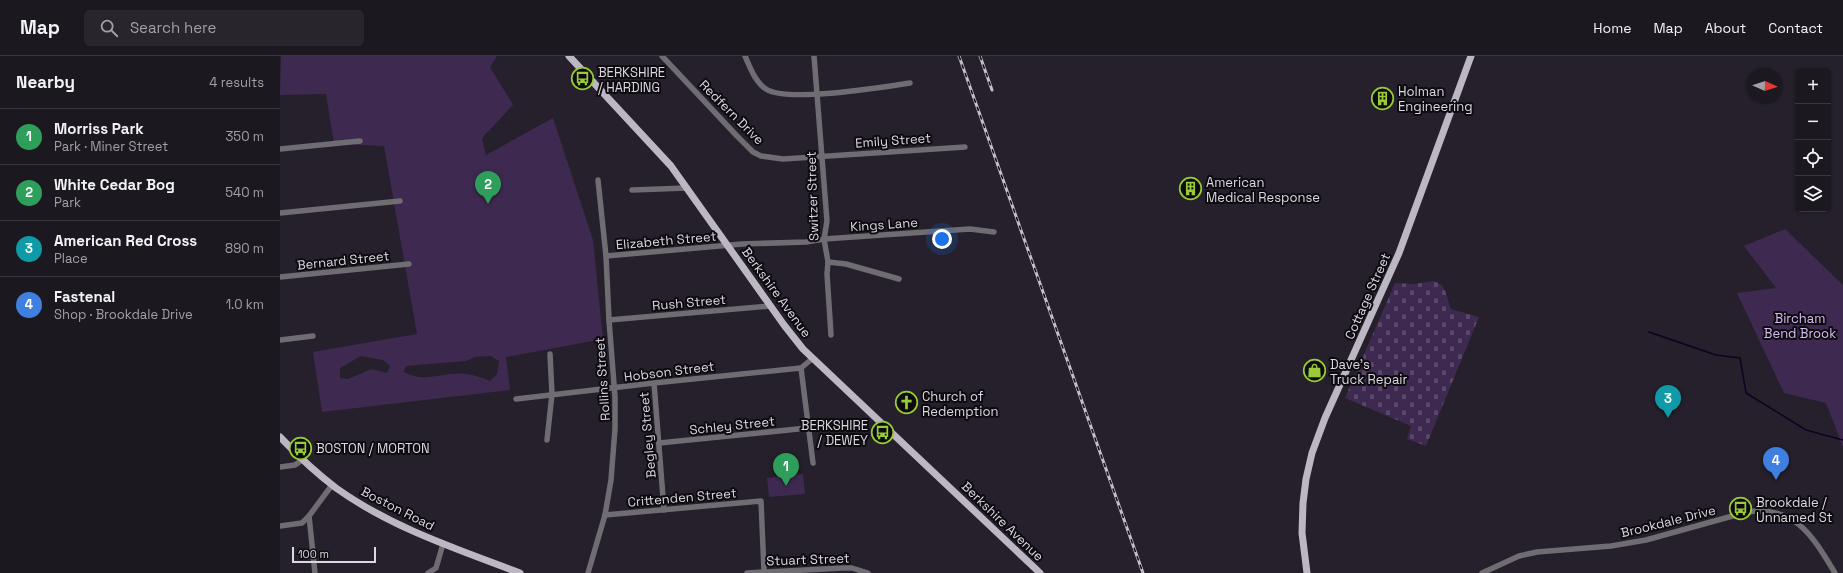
<!DOCTYPE html>
<meta charset="utf-8">
<style>
:root{--surface:#1c1820;--page:#29252d;--text:#f1f3f6;--muted:#a0a0a5;--line:#3a373e;--accent:#1a73e8}
body{margin:0;font-family:"Space Grotesk",sans-serif;background:var(--page);color:var(--text)}
.controls{position:absolute;right:12px;top:12px;display:grid;overflow:hidden;border-radius:6px;box-shadow:0 1px 3px #0004}
.controls button{width:36px;height:36px;display:grid;place-items:center;padding:0;border:0;border-bottom:1px solid var(--line);background:var(--surface);color:var(--text);font:20px sans-serif}
.compass{position:absolute;left:1467px;top:12px;width:36px;height:36px;border-radius:50%;background:var(--surface);box-shadow:0 1px 3px #0004;rotate:93deg}
.scale{position:absolute;left:12px;bottom:10px;width:84px;box-sizing:border-box;padding-left:4px;border:2px solid #dcd8e0;border-top:0;font-size:11px;line-height:14px;white-space:nowrap;color:#dcd8e0;-webkit-text-stroke:3px #0d0b10;paint-order:stroke}
.you{position:absolute;left:662px;top:183px;width:14px;height:14px;margin:-10px;border:3px solid #fff;border-radius:50%;background:#1a73e8;box-shadow:0 0 0 6px #1a73e833}
.badge{display:grid;place-items:center;width:26px;height:26px;border-radius:50%;background:var(--accent);color:#fff;font-size:13px;font-weight:700}
.pin{position:absolute;translate:-50% -33px;filter:drop-shadow(0 1px 2px #0008)}
.pin::after{content:'';position:absolute;top:21px;width:14px;height:12px;background:inherit;clip-path:polygon(0 0,100% 0,50% 100%)}
.list{margin:0;padding:0;list-style:none}
h2{display:flex;justify-content:space-between;align-items:center;height:52px;margin:0;padding:0 16px;font-size:17px}
h2 small{font-size:13px;font-weight:400;color:var(--muted)}
.list li{display:grid;grid-template-columns:26px 1fr auto;gap:12px;align-items:center;box-sizing:border-box;height:56px;padding:0 16px;border-top:1px solid var(--line)}
.list b{display:block;font-size:15px;white-space:nowrap}
.list p{margin:0;font-size:13px;white-space:nowrap;color:var(--muted)}
.list em{font-size:13px;font-style:normal;color:var(--muted)}
.icon{flex:none;width:22px;height:22px;fill:none;stroke:currentColor;stroke-width:2;stroke-linecap:round;stroke-linejoin:round}
.map{position:relative;flex:none;width:1563px;height:517px;overflow:hidden}
header{display:flex;align-items:center;gap:24px;box-sizing:border-box;height:56px;padding:0 20px;background:var(--surface);border-bottom:1px solid var(--line)}
header strong{font-size:19px}
nav{display:flex;gap:22px;margin-inline-start:auto;font-size:14px}
.search{width:280px;height:36px;background:var(--page);display:flex;align-items:center;gap:10px;box-sizing:border-box;padding:0 14px;border-radius:6px;color:var(--muted);font-size:15px}
main{display:flex}
aside{flex:1;background:var(--surface)}
.map>svg:first-child{display:block}
.cemetery{fill:url(#cemetery-stones)}
.park{fill:#3e2a50;fill-rule:evenodd}
.lines{fill:none;stroke-linecap:round;stroke-linejoin:round}
.stream{stroke:#120023;stroke-width:1.5}
.minor{stroke:#6f6c72;stroke-width:5.5}
.major{stroke:#bdb7c4;stroke-width:7}
.rail-casing{stroke:#c4bfc8;stroke-width:3}
.rail{stroke:#0d0b10;stroke-width:1.5;stroke-dasharray:4.5;stroke-linecap:butt}
.labels{text-anchor:middle;stroke-width:4;stroke-linejoin:round;paint-order:stroke}
.poi-label{font-size:13px;fill:#dcd8e0;stroke:#0d0b10;text-anchor:start}
.street-label{font-size:13px;fill:#dcd8e0;stroke:#0d0b10}
.park-label{font-size:13px;fill:#d6bbf2;stroke:#0d0b10}
</style>
<header>
<strong>Map</strong>
<div class="search"><svg class="icon" aria-label="search" viewBox="0 0 24 24"><circle cx="10" cy="10" r="6"/><path d="M15 15l6 6"/></svg>Search here</div>
<nav><a>Home</a><a>Map</a><a>About</a><a>Contact</a></nav>
</header>
<main>
<aside>
<h2>Nearby<small>4 results</small></h2>
<ul class="list">
<li><span class="badge" style="background:#2e9e5b">1</span><div><b>Morriss Park</b><p>Park · Miner Street</p></div><em>350 m</em></li>
<li><span class="badge" style="background:#2e9e5b">2</span><div><b>White Cedar Bog</b><p>Park</p></div><em>540 m</em></li>
<li><span class="badge" style="background:#0f9aa8">3</span><div><b>American Red Cross</b><p>Place</p></div><em>890 m</em></li>
<li><span class="badge" style="background:#3f7fe0">4</span><div><b>Fastenal</b><p>Shop · Brookdale Drive</p></div><em>1.0 km</em></li>
</ul>
</aside>
<div class="map">
<svg width="1563" height="517" viewBox="0 0 1563 517">
<defs>
<pattern id="cemetery-stones" width="16" height="16" patternUnits="userSpaceOnUse"><rect width="16" height="16" fill="#3e2a50"/><path d="M2 7V4a2 2 0 0 1 4 0v3zM10 15v-3a2 2 0 0 1 4 0v3z" fill="#594869"/></pattern>
</defs>
<rect width="100%" height="100%" fill="#25202b"/>
<path class="cemetery" d="M1154,225C1168,230 1166,241 1171,253L1199,261L1146,390L1127,383L1131,370L1065,342L1115,227L1134,228Z"/>
<g class="park">
<path d="M1,0H217L210,11L233,49L202,82L206,99L273,62L313,184L323,283L226,301L230,334L42,356L33,296L137,278L104,90L54,88L46,38L0,39ZM81,300L103,304L110,310L107,317L92,313L68,323L60,322V312ZM211,300L219,305L217,318L210,325C203,322 194,319 186,318C164,315 145,328 124,316L126,310L186,305L195,301Z"/>
<polygon points="1505,173 1563,229 1563,391 1546,347 1504,337 1457,237 1496,232 1464,190"/>
<polygon points="523,418 525,438 489,441 487,422"/>
</g>
<g class="lines">
<polyline class="stream" points="1369,276 1436,299 1460,302 1466,337 1526,374 1563,384"/>
<g class="minor">
<polyline points="382,0 457,80 473,96 481,100 503,103 685,91"/>
<path d="M465,0C470,11 475,26 486,33C507,47 602,31 630,27"/>
<polyline points="534,0 547,165 544,183 548,206 547,218 551,279"/>
<polyline points="0,93 80,85"/>
<polyline points="352,134 407,132"/>
<polyline points="0,157 120,145"/>
<polyline points="326,200 462,188 526,186 544,183 690,173 714,176"/>
<polyline points="548,206 566,208 619,223"/>
<polyline points="0,221 129,208"/>
<polyline points="329,264 490,250"/>
<polyline points="0,284 33,280"/>
<polyline points="533,302 521,312 533,407"/>
<polyline points="374,327 384,454"/>
<polyline points="236,343 374,327 521,312"/>
<polyline points="267,384 272,338 270,298"/>
<polyline points="379,387 528,372"/>
<polyline points="0,411 15,409 22,404"/>
<polyline points="325,459 481,445 484,515"/>
<polyline points="0,470 22,467 29,460"/>
<polyline points="35,517 29,460 52,429"/>
<polyline points="148,517 156,512 163,488"/>
<polyline points="308,517 325,459 331,424 335,373 335,341 329,264 326,200 318,124"/>
<polyline points="467,517 563,512 572,512 588,517"/>
<path d="M1202,517L1239,500L1257,496L1331,490L1366,484L1467,456C1516,449 1533,481 1555,517"/>
</g>
<g class="major">
<polyline points="289,0 391,110 504,269 523,293 760,517"/>
<path d="M0,381C18,400 36,417 56,432C112,472 177,493 240,517"/>
<polyline points="1027,517 1022,477 1023,447 1026,423 1032,397 1045,362 1119,197 1191,0"/>
</g>
<defs>
<g id="rail">
<polyline points="679,0 863,517"/>
<polyline points="700,0 712,34"/>
</g>
</defs>
<use href="#rail" class="rail-casing"/>
<use href="#rail" class="rail"/>
</g>
<defs>
<symbol id="bus-ring" viewBox="-11 -11 22 22"><circle r="9.5" fill="#0d0b10" stroke="#98cb37" stroke-width="1.5"/><path d="M-5-6H5V4H4V6H2V4H-2V6H-4V4H-5ZM-3.5-4V0h7V-4ZM-3.5 1.2v1.5H-2V1.2ZM2 1.2v1.5H3.5V1.2Z" fill="#98cb37"/></symbol>
<symbol id="building-ring" viewBox="-11 -11 22 22"><circle r="9.5" fill="#0d0b10" stroke="#98cb37" stroke-width="1.5"/><path d="M-4-6H4V6H1V3H-1V6H-4ZM-2.5-4.3h1.7v1.8h-1.7ZM.8-4.3h1.7v1.8H.8ZM-2.5-1h1.7V.8h-1.7ZM.8-1h1.7V.8H.8Z" fill="#98cb37"/></symbol>
<symbol id="shop-ring" viewBox="-11 -11 22 22"><circle r="9.5" fill="#0d0b10" stroke="#98cb37" stroke-width="1.5"/><path d="M-5-2.5h2.3a2.7 3.5 0 0 1 5.4 0H5L5.5 6h-11ZM-1.5-2.5h3a1.5 2.3 0 0 0-3 0Z" fill="#98cb37"/></symbol>
<symbol id="church-ring" viewBox="-11 -11 22 22"><circle r="9.5" fill="#0d0b10" stroke="#98cb37" stroke-width="1.5"/><path d="M-1.2-6h2.4v3.5h3.3v2.4h-3.3V6h-2.4V-.1h-3.3v-2.4h3.3Z" fill="#98cb37"/></symbol>
</defs>
<g fill-rule="evenodd">
<use href="#bus-ring" x="290" y="10" width="25" height="25"/>
<use href="#building-ring" x="1090" y="30" width="25" height="25"/>
<use href="#building-ring" x="898" y="120" width="25" height="25"/>
<use href="#shop-ring" x="1022" y="302" width="25" height="25"/>
<use href="#church-ring" x="614" y="334" width="25" height="25"/>
<use href="#bus-ring" x="590" y="364" width="25" height="25"/>
<use href="#bus-ring" x="8" y="380" width="25" height="25"/>
<use href="#bus-ring" x="1448" y="440" width="25" height="25"/>
</g>
<g class="labels">
<g class="poi-label">
<text x="318" y="21">BERKSHIRE<tspan x="318" dy="15">/ HARDING</tspan></text>
<text x="1118" y="40">Holman<tspan x="1118" dy="15">Engineering</tspan></text>
<text x="926" y="131">American<tspan x="926" dy="15">Medical Response</tspan></text>
<text x="1050" y="313">Dave's<tspan x="1050" dy="15">Truck Repair</tspan></text>
<text x="642" y="345">Church of<tspan x="642" dy="15">Redemption</tspan></text>
<text x="588" y="374" text-anchor="end">BERKSHIRE<tspan x="588" dy="15">/ DEWEY</tspan></text>
<text x="36" y="397">BOSTON / MORTON</text>
<text x="1476" y="451">Brookdale /<tspan x="1476" dy="15">Unnamed St</tspan></text>
</g>
<g class="street-label">
<text transform="translate(452 56) rotate(45)" y="5">Redfern Drive</text>
<text transform="translate(613 84) rotate(-4)" y="5">Emily Street</text>
<text transform="translate(532 140) rotate(-92)" y="5">Switzer Street</text>
<text transform="translate(604 168) rotate(-4)" y="5">Kings Lane</text>
<text transform="translate(386 184) rotate(-5)" y="5">Elizabeth Street</text>
<text transform="translate(63 204) rotate(-6)" y="5">Bernard Street</text>
<text transform="translate(497 236) rotate(54)" y="5">Berkshire Avenue</text>
<text transform="translate(1087 240) rotate(-66)" y="5">Cottage Street</text>
<text transform="translate(409 246) rotate(-5)" y="5">Rush Street</text>
<text transform="translate(389 315) rotate(-7)" y="5">Hobson Street</text>
<text transform="translate(322 323) rotate(-94)" y="5">Rollins Street</text>
<text transform="translate(452 369) rotate(-6)" y="5">Schley Street</text>
<text transform="translate(367 379) rotate(-95)" y="5">Begley Street</text>
<text transform="translate(402 441) rotate(-5)" y="5">Crittenden Street</text>
<text transform="translate(118 452) rotate(27)" y="5">Boston Road</text>
<text transform="translate(723 465) rotate(44)" y="5">Berkshire Avenue</text>
<text transform="translate(1388 465) rotate(-14)" y="5">Brookdale Drive</text>
<text transform="translate(528 503) rotate(-2)" y="5">Stuart Street</text>
</g>
<g class="park-label">
<text x="1520" y="267">Bircham<tspan x="1520" dy="15">Bend Brook</tspan></text>
</g>
</g>
</svg>
<div class="controls">
<button>+</button>
<button>−</button>
<button><svg class="icon" aria-label="locate" viewBox="0 0 24 24"><circle cx="12" cy="12" r="6"/><path d="M12 2v4M12 18v4M2 12h4M18 12h4"/></svg></button>
<button><svg class="icon" aria-label="layers" viewBox="0 0 24 24"><path d="M12 4l9 5-9 5-9-5zM3 14l9 5 9-5"/></svg></button>
</div>
<svg class="compass" viewBox="-18 -18 36 36"><path d="M0-13l5 13h-10z" fill="#e53935"/><path d="M0 13l5-13h-10z" fill="#a0a0a5"/></svg>
<div class="scale">100 m</div>
<div class="you"></div>
<div class="pin badge" style="left:506px;top:430px;background:#2e9e5b">1</div>
<div class="pin badge" style="left:208px;top:148px;background:#2e9e5b">2</div>
<div class="pin badge" style="left:1388px;top:362px;background:#0f9aa8">3</div>
<div class="pin badge" style="left:1496px;top:424px;background:#3f7fe0">4</div>
</div>
</main>
